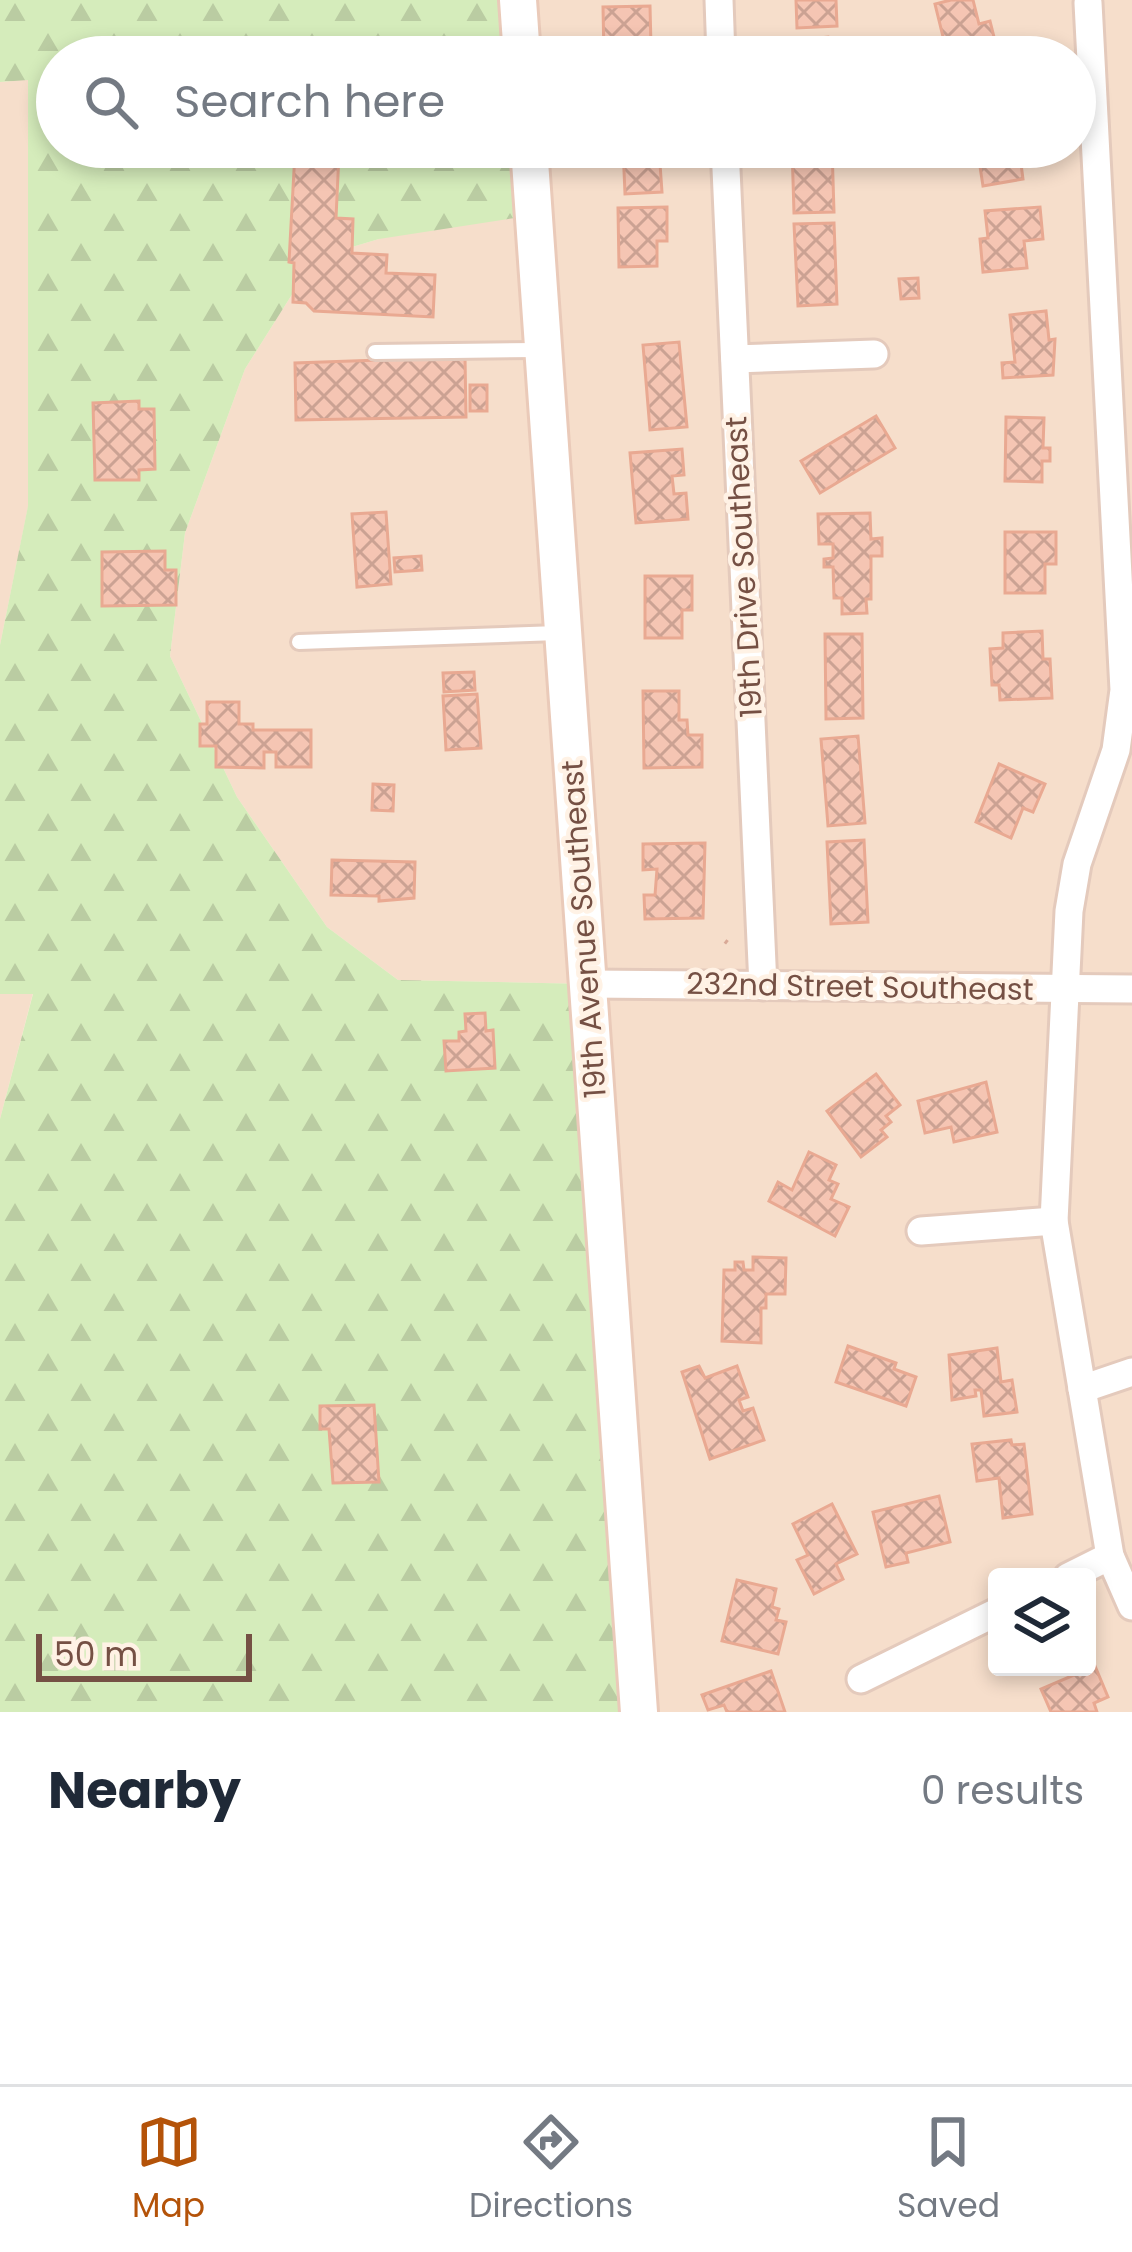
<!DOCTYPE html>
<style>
:root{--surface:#fff;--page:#f6f6f7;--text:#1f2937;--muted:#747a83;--line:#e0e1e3;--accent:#b45309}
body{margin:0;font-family:Poppins,sans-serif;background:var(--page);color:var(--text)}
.controls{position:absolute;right:36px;bottom:36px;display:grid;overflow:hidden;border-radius:12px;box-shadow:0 6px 18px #0003}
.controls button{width:108px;height:108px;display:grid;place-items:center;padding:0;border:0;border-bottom:3px solid var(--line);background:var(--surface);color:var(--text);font:60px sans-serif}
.scale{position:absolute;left:36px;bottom:30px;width:216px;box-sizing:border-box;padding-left:12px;border:6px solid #755044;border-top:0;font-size:33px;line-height:42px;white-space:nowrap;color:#755044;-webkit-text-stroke:9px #fff2e5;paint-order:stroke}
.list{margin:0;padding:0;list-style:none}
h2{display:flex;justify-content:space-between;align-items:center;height:156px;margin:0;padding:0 48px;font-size:51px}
h2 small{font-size:39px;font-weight:400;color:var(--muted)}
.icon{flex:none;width:66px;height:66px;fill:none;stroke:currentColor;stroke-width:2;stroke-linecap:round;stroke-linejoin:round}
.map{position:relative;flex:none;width:1132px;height:1712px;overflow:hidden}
.search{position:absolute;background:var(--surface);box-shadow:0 6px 18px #0003;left:36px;right:36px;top:36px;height:132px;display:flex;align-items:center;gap:30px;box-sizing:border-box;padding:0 42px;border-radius:66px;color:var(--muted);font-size:45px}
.sheet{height:372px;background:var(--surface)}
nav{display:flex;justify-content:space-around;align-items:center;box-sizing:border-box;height:168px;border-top:3px solid var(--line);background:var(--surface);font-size:33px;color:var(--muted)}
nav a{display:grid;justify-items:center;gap:6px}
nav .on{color:var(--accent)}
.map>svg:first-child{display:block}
.residential{fill:#f6decb;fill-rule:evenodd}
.forest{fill:url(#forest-firs)}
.building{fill:url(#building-cross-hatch);stroke:#e9a992;stroke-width:3}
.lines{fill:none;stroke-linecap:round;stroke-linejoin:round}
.lane-casing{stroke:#e4cabc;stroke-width:20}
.street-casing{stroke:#e4cabc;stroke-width:33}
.secondary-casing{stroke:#eacab9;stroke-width:42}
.path{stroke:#d9a997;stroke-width:4.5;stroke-dasharray:3 9;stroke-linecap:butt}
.lane{stroke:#fff;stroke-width:14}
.street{stroke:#fff;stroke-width:27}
.secondary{stroke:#fff;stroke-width:36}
.labels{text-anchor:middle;stroke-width:9;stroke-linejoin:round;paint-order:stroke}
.street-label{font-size:30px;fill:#755044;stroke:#fff2e5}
</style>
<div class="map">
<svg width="1132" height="1712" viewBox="0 0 1132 1712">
<defs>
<pattern id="forest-firs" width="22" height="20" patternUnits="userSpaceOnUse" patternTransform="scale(3)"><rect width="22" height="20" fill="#d5ecbb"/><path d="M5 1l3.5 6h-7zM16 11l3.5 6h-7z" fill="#bacca2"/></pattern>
<pattern id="building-cross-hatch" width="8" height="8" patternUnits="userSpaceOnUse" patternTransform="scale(3)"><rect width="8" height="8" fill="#f5c5b3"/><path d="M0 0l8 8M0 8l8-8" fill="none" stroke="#cba293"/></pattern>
</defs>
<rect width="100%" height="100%" fill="#feeddd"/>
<g class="residential">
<path d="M518,0H1132V1712H627L588,984L398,980L327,927L237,797L170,656L185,533L245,369L315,258L379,239L529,147H1075V57H522ZM997,1577H1087V1667H997Z"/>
<polygon points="28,79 28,507 0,645 0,82"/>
<polygon points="33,993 0,1119 0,994"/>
</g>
<polygon class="forest" points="0,0 518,0 522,57 57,57 57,147 529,147 534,215 379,239 315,258 245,369 185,533 170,656 237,797 327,927 398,980 588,984 619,1712 0,1712 0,1119 33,994 0,994 0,645 28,506 28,80 0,82"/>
<g class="building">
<polygon points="796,0 836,0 837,26 797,28"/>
<polygon points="951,0 973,0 979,24 990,21 997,49 948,57 935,4"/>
<polygon points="650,6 651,46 668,45 669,57 604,57 603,7"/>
<polygon points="828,37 829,41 848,40 850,57 788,57 787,41"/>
<polygon points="623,147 665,147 666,163 660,164 662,192 625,194"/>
<polygon points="792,147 832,147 834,212 794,213"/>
<polygon points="977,147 1019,149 1023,179 983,186"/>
<polygon points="295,152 339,154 336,218 353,219 352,253 387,255 386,273 435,275 433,317 314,311 306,303 293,302 294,263 289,262"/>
<polygon points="667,207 667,241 657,241 657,266 619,267 618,208"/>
<polygon points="1040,207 1043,239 1024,241 1027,268 983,272 980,239 988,238 985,211"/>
<polygon points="834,223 837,304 798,306 794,224"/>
<polygon points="918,278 919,298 901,299 899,279"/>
<polygon points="1046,311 1049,340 1055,339 1053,375 1003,378 1002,363 1015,362 1010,315"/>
<polygon points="679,342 687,427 650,430 643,345"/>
<polygon points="465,357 466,417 296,420 295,363"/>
<rect x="470" y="385" width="17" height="26"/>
<polygon points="139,401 139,409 154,409 155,469 139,470 139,480 95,480 93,403"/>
<polygon points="876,416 895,448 820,493 801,461"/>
<polygon points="1006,417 1044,418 1043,448 1050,448 1050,461 1042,461 1042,482 1005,481"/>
<polygon points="682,449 684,475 672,476 674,494 686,493 688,519 636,523 630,453"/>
<polygon points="386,512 391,584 357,587 352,514"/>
<polygon points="870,513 871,539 882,538 882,556 871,556 871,599 866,599 867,613 842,614 842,598 834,598 833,567 824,567 824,559 833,558 833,544 819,544 818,514"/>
<polygon points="1005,532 1056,532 1056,564 1045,564 1045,593 1005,593"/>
<polygon points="165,551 165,570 176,570 176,605 102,606 102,552"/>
<polygon points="421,556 422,570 395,572 394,558"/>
<polygon points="645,576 692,576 692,610 682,610 682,638 645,638"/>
<polygon points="1042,631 1043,659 1050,659 1052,698 1000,700 999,685 992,685 990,649 1003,648 1003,633"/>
<polygon points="825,634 862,634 863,718 826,719"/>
<polygon points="474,672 475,690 444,692 443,673"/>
<polygon points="643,691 679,691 679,720 687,720 688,735 702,735 702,767 644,768"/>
<polygon points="477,694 481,748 446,750 443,696"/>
<polygon points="207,702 239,702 239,724 253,724 253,730 311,730 311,767 276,767 276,752 264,752 264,768 216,767 216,746 200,746 200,724 207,724"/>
<polygon points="858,736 865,823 828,826 821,739"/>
<polygon points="999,764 1045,784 1033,812 1023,808 1011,838 976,822"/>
<polygon points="373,784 394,785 393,811 372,810"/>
<polygon points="864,840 868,922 831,924 827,842"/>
<polygon points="705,843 703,918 645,919 644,895 655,895 657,869 643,870 643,844"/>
<polygon points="332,860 415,862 414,898 379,901 379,896 331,895"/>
<polygon points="485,1013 486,1031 493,1030 495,1068 446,1071 444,1041 459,1041 459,1032 466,1031 465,1014"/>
<polygon points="876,1074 900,1105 886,1116 891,1122 881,1130 887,1137 861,1157 827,1111"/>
<polygon points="986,1082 997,1132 954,1142 951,1127 925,1133 918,1101"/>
<polygon points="809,1152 836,1165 829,1180 838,1184 831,1199 849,1207 835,1236 769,1201 778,1182 792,1190"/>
<polygon points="753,1257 786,1258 785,1294 766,1294 766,1308 761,1308 761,1343 722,1341 724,1270 735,1270 735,1262 743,1262 744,1270 753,1270"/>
<polygon points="848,1346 896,1363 894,1369 916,1377 906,1406 836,1382"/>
<polygon points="997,1348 1001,1382 1012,1380 1017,1412 984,1416 981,1390 975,1390 976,1396 952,1400 949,1355"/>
<polygon points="699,1366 705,1378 737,1366 748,1397 739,1400 743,1411 753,1408 764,1440 710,1459 682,1372"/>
<polygon points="374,1405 379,1482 333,1483 329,1429 320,1429 320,1406"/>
<polygon points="1011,1440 1012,1445 1024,1444 1032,1514 1003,1518 999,1478 977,1481 972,1444"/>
<polygon points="939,1496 950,1542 906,1553 908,1562 886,1567 873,1512"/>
<polygon points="832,1504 857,1554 836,1564 843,1579 814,1594 797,1560 808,1555 793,1524"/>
<polygon points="737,1580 776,1589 772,1607 779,1609 776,1620 786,1622 778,1654 722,1641"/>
<polygon points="1095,1666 1108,1697 1094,1703 1097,1712 1051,1712 1041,1689"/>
<polygon points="771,1671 785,1712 727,1712 724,1705 708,1710 702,1695"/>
</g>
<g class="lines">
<defs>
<g id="lane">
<polyline points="375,352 538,350"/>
<polyline points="299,642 558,633"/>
</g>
<g id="street">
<polyline points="719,0 721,57"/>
<polyline points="1088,3 1124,690 1116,750 1077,864 1069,911 1054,1221 1110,1556 1132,1606"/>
<polyline points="725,147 763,986"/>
<polyline points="735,359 874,354"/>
<polyline points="588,984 1132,989"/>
<polyline points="921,1231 1054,1221"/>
<polyline points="1082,1389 1132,1372"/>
<polyline points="1068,1577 1110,1556"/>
<polyline points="861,1679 997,1612"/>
</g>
<g id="secondary">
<polyline points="518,0 522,57"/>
<polyline points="529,147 639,1712"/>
</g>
</defs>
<use href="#lane" class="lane-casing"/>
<use href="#street" class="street-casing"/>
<use href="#secondary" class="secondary-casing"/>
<polyline class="path" points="725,941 729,944"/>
<use href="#lane" class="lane"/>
<use href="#street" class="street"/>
<use href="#secondary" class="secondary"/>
</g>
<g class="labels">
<g class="street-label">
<text transform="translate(744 567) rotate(-93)" y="10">19th Drive Southeast</text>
<text transform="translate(584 929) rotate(-94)" y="10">19th Avenue Southeast</text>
<text transform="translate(860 987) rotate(1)" y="10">232nd Street Southeast</text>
</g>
</g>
</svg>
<div class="controls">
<button><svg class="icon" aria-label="layers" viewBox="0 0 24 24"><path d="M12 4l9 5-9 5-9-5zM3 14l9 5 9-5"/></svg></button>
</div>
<div class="scale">50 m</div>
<div class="search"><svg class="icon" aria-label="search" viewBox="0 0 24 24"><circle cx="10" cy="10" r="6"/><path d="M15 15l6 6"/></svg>Search here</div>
</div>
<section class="sheet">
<h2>Nearby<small>0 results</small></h2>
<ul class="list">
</ul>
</section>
<nav>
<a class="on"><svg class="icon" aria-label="map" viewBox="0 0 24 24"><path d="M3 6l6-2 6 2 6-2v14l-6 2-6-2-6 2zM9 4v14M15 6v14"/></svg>Map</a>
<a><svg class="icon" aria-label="directions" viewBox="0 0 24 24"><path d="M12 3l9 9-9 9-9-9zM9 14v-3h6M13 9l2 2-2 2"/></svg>Directions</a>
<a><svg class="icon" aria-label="saved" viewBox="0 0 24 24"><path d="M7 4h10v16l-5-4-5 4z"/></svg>Saved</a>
</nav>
